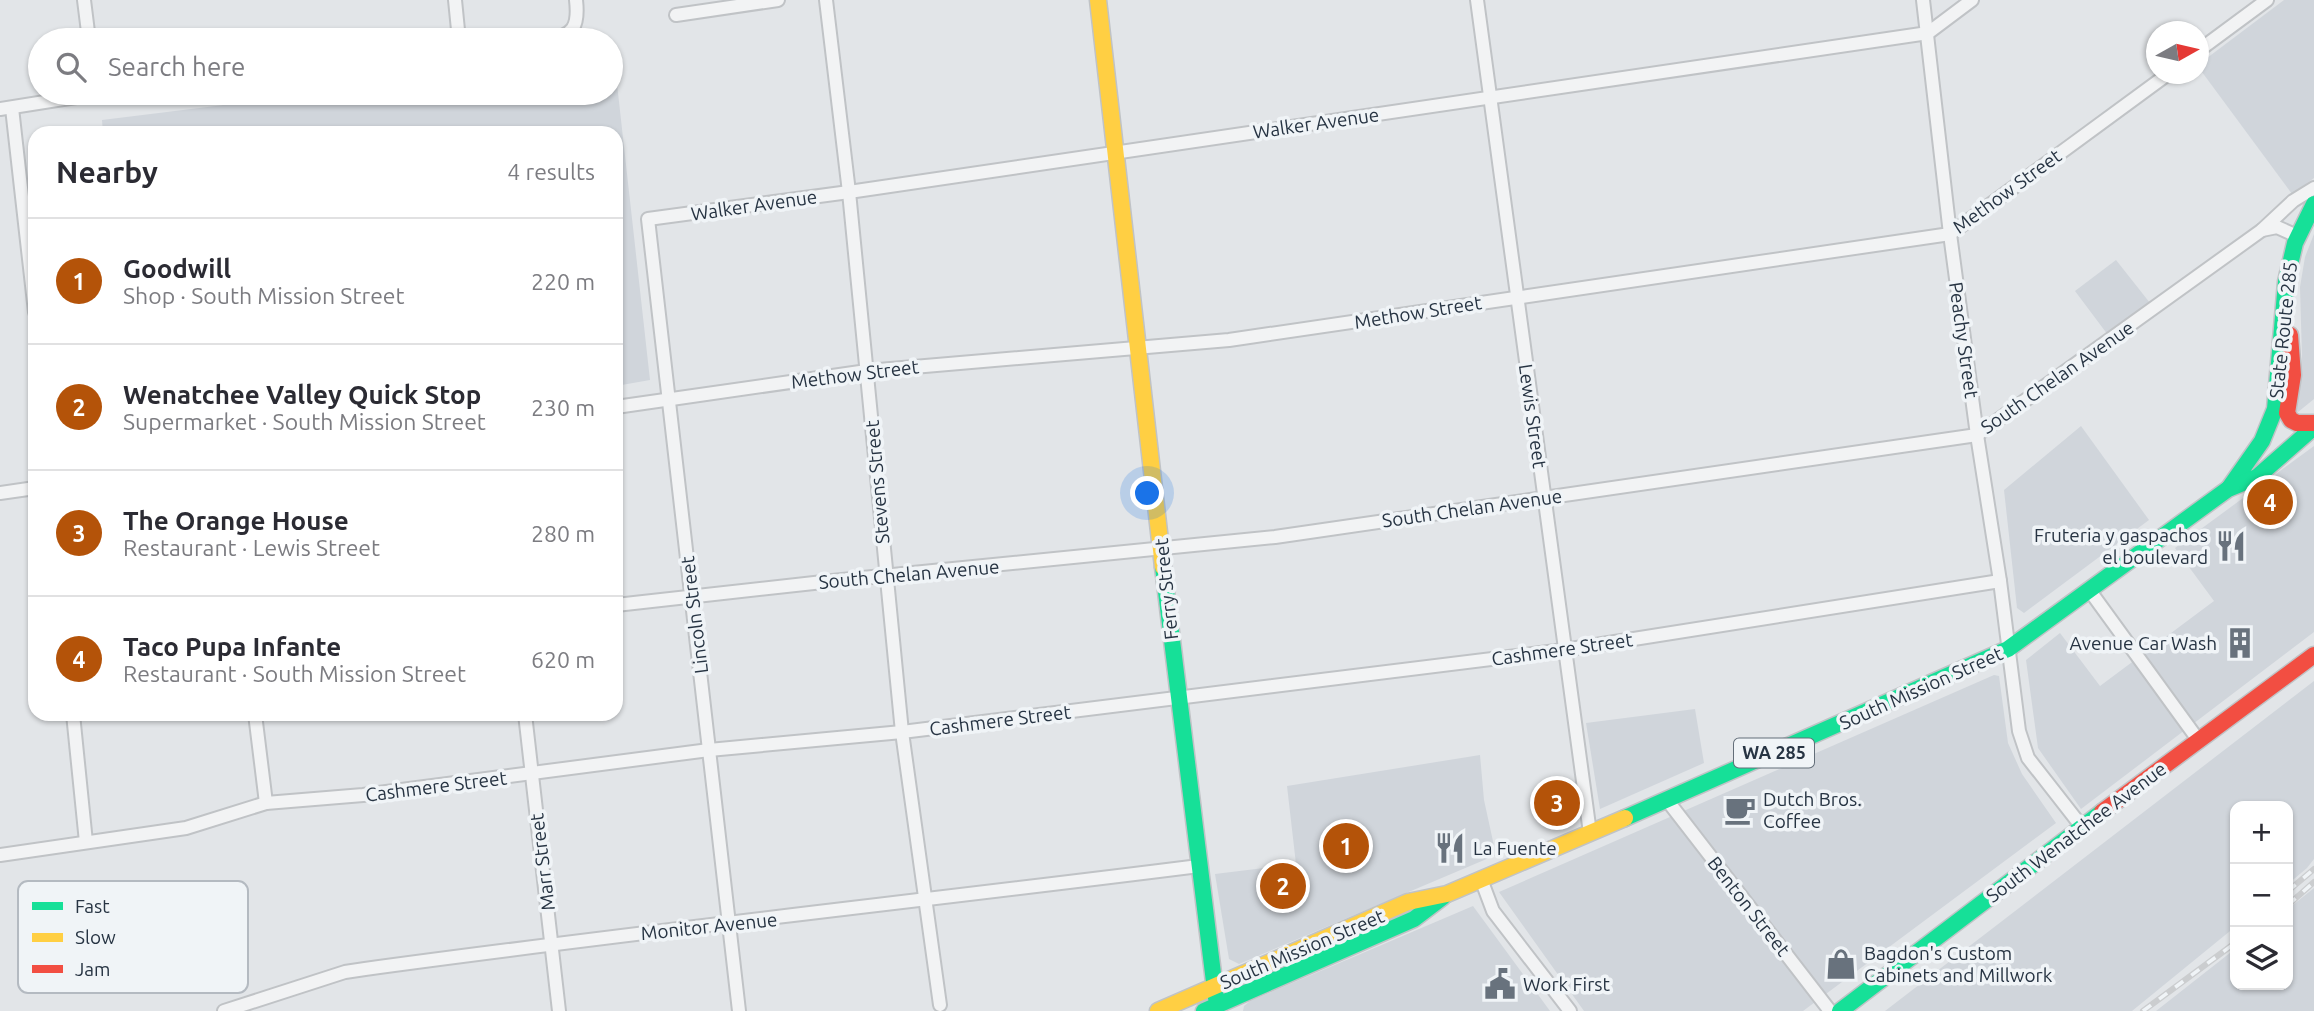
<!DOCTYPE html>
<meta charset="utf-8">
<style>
:root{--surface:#fff;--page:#f7f7f7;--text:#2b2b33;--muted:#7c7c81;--line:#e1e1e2;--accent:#b45309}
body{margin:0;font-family:Ubuntu,sans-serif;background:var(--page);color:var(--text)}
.controls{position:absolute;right:21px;bottom:21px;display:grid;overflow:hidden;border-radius:14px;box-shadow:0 2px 5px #0004}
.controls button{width:63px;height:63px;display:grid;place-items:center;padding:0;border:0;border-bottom:2px solid var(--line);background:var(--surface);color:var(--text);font:35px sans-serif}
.compass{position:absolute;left:2146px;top:21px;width:63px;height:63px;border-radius:50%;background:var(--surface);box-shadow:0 2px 5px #0004;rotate:82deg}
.you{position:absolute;left:1148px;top:494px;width:24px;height:24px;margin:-18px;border:5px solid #fff;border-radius:50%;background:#1a73e8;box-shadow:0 0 0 10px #1a73e833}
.badge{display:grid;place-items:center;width:46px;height:46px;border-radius:50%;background:var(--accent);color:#fff;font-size:23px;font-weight:700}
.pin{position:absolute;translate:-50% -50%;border:4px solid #fff;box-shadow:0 2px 7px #0006}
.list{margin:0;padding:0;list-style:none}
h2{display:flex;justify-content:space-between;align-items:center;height:91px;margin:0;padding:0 28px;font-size:30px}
h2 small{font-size:23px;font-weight:400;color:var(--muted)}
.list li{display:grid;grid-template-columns:46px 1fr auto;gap:21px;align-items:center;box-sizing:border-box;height:126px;padding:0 28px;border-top:2px solid var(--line)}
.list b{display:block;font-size:26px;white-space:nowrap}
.list p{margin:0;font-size:23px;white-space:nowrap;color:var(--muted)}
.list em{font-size:23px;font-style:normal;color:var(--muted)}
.icon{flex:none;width:38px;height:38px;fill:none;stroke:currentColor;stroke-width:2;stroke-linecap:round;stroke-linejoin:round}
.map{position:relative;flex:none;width:2314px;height:1011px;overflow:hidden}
.search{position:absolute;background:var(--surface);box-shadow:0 2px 5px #0004;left:28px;top:28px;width:595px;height:77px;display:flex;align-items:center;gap:18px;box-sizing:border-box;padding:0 24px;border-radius:38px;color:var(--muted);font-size:26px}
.panel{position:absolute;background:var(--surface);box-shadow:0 2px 5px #0004;left:28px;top:126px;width:595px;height:595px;border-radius:21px}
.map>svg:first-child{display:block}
.built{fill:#d0d5db}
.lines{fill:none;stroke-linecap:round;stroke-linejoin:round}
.street-casing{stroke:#c0c3c6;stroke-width:16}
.fast-casing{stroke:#c0c3c6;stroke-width:19}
.slow-casing{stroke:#c0c3c6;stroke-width:19}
.jam-casing{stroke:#c0c3c6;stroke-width:19}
.street{stroke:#f2f3f4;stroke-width:12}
.fast{stroke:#16e098;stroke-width:16}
.slow{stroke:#ffcf43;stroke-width:16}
.jam{stroke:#f24e42;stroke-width:16}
.rail-casing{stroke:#cbcdcf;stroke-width:6}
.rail{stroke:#f0f4f7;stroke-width:3.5;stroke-dasharray:10;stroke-linecap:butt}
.labels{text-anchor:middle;stroke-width:7;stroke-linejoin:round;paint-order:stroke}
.shield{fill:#f0f4f7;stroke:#636e79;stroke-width:2}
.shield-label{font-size:18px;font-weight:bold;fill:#273443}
.street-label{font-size:19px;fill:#273443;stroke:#f0f4f7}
.poi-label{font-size:19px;fill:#273443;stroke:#f0f4f7;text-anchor:start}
.key{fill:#f0f4f7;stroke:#b4bac1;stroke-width:2}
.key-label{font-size:19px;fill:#273443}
</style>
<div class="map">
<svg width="2314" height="1011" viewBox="0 0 2314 1011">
<rect width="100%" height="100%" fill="#e2e5e8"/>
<g class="built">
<polygon points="2284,0 2314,0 2314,178 2292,194 2199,68 2199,64"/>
<polygon points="611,57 614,57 650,380 616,386 616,133 103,133 102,120 321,93 611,93"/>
<polygon points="2314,234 2314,399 2298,412 2295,409 2302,357 2300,287 2305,257"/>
<polygon points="2116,260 2150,303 2108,335 2075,291"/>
<polygon points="2081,426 2149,520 2024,613 2017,608 2004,490"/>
<polygon points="2314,446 2314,632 2081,809 2038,748 2026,660 2060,633 2100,686 2214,601 2175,548"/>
<polygon points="1994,675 1999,676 2008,743 2022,774 2056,823 1803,1011 1584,1011 1499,892"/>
<polygon points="2314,681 2314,859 2307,868 2288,884 2288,806 2235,806 2235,927 2132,1011 1885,1011"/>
<polygon points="1695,709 1704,763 1600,809 1586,723"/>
<polygon points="1480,755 1484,800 1496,855 1239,964 1229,959 1215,874 1296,864 1287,786"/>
<polygon points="2314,888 2314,1011 2156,1011 2235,949 2235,985 2288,985 2288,909"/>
<polygon points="1473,906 1550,1011 1243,1011 1244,1006 1250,1001"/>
</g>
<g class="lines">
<defs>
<g id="street">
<polyline points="84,0 89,40"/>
<polyline points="455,0 459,40"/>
<polyline points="826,0 849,192 902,732 940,1005"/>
<polyline points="1477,0 1590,833"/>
<polyline points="1923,0 1950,234 1977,435 2000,581 2019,731 2028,758 2082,827"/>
<polyline points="676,15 778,0"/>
<path d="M547,40C574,36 579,26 576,0"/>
<polyline points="2198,51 2267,0"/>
<polyline points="12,108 35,312"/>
<polyline points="0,109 95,94 175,93"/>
<polyline points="2297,236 2277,227 2262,230 2293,201 2314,188"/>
<polyline points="616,407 867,371 1229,340 1950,234 2168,74"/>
<polyline points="0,493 35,488"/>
<polyline points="2090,591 2199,741"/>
<polyline points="616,605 832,581 1275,537 1977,435 2262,230"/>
<polyline points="73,714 86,842"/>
<polyline points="255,714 266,803"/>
<polyline points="525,714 559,1011"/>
<polyline points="1667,800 1830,1011"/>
<polyline points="0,855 186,828 266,803 363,795 709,750 902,732 1564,650 2000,581"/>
<polyline points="1481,879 1493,911 1570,1011"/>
<path d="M224,1011L345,972L365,969C642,931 921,901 1199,866"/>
<polyline points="739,1011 648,219 849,192 1928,33 1972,0"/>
</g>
<g id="fast">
<polyline points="2229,488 2262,441 2275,409 2286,282 2295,243 2314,204"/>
<polyline points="1163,567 1216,998"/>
<polyline points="1625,818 2008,649 2228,489 2257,477 2314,427"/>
<polyline points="1204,1011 1414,919 1443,897"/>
<polyline points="1840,1011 2102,812"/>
</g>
<g id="slow">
<polyline points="1098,0 1163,567"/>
<polyline points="1158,1011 1408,902 1447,894 1625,818"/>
</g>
<g id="jam">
<polyline points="2290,335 2293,375 2287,413 2291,420 2297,423 2314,423"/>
<polyline points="2102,812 2314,655"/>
</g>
</defs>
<use href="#street" class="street-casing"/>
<use href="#fast" class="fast-casing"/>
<use href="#slow" class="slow-casing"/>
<use href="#jam" class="jam-casing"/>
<use href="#street" class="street"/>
<use href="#fast" class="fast"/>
<use href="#slow" class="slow"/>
<use href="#jam" class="jam"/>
<defs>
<g id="rail">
<polyline points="2288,891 2314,869"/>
<polyline points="2288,905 2314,882"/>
<polyline points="2143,1011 2235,943"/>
</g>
</defs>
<use href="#rail" class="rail-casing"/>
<use href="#rail" class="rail"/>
</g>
<defs>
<symbol id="restaurant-bare" viewBox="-9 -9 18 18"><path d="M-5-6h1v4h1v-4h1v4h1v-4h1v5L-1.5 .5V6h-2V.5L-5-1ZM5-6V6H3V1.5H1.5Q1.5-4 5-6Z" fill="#68727d" stroke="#f0f4f7" stroke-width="2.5" paint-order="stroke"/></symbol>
<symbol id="building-bare" viewBox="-9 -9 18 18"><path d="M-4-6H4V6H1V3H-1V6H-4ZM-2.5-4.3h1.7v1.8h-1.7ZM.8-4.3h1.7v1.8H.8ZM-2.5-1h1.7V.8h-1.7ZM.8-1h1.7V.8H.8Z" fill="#68727d" stroke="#f0f4f7" stroke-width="2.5" paint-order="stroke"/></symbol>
<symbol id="cafe-bare" viewBox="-9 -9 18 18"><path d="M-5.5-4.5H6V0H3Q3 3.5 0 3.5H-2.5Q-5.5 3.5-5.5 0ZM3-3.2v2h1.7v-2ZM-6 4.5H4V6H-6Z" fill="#68727d" stroke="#f0f4f7" stroke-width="2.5" paint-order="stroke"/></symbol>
<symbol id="shop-bare" viewBox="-9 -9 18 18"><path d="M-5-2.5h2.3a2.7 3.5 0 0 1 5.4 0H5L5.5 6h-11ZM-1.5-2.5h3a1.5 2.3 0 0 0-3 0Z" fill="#68727d" stroke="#f0f4f7" stroke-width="2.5" paint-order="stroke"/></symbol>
<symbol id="civic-bare" viewBox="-9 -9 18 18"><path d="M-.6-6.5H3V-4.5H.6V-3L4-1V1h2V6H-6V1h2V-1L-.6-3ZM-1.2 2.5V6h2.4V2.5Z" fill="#68727d" stroke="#f0f4f7" stroke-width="2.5" paint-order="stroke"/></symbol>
</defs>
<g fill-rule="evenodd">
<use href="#restaurant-bare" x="2209" y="524" width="44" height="44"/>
<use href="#building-bare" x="2218" y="621" width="44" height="44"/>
<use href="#cafe-bare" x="1718" y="788" width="44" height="44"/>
<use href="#restaurant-bare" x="1428" y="826" width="44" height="44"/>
<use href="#shop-bare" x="1819" y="942" width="44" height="44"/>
<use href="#civic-bare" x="1478" y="962" width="44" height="44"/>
</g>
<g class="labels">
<rect class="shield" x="1734" y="738.5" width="80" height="29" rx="5"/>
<g class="shield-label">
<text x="1774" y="759">WA 285</text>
</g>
<g class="street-label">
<text transform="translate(1316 123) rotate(-8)" y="7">Walker Avenue</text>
<text transform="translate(2007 191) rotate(-36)" y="7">Methow Street</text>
<text transform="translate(754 205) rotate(-8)" y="7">Walker Avenue</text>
<text transform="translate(1418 312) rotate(-9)" y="7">Methow Street</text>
<text transform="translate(2283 330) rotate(-84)" y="7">State Route 285</text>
<text transform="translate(1964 340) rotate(82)" y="7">Peachy Street</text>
<text transform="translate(855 374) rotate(-7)" y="7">Methow Street</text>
<text transform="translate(2057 377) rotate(-35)" y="7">South Chelan Avenue</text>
<text transform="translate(1533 416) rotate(82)" y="7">Lewis Street</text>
<text transform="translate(877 482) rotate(-95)" y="7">Stevens Street</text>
<text transform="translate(1472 508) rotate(-8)" y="7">South Chelan Avenue</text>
<text transform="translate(909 574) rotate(-5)" y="7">South Chelan Avenue</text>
<text transform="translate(1166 589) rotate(-96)" y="7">Ferry Street</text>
<text transform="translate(694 615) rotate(-97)" y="7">Lincoln Street</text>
<text transform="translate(1562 649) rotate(-8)" y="7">Cashmere Street</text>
<text transform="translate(1921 688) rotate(-24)" y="7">South Mission Street</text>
<text transform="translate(1000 720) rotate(-7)" y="7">Cashmere Street</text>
<text transform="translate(436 786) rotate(-7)" y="7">Cashmere Street</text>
<text transform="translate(2076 832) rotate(-37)" y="7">South Wenatchee Avenue</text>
<text transform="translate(542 862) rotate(-97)" y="7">Marr Street</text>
<text transform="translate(1749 906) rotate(52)" y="7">Benton Street</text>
<text transform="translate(709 926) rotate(-6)" y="7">Monitor Avenue</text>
<text transform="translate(1302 949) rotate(-23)" y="7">South Mission Street</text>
</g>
<g class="poi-label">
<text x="2208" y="542" text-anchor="end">Fruteria y gaspachos<tspan x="2208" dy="22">el boulevard</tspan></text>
<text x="2217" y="650" text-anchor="end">Avenue Car Wash</text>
<text x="1763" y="806">Dutch Bros.<tspan x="1763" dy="22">Coffee</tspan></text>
<text x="1473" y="855">La Fuente</text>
<text x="1864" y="960">Bagdon's Custom<tspan x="1864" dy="22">Cabinets and Millwork</tspan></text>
<text x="1523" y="991">Work First</text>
</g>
</g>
<rect x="18" y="881" width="230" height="112" rx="10" class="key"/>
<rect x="32" y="902" width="31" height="8" fill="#16e098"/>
<rect x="32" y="933" width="31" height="9" fill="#ffcf43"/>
<rect x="32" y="965" width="31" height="8" fill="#f24e42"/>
<g class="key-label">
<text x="75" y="913">Fast</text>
<text x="75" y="944">Slow</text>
<text x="75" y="976">Jam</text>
</g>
</svg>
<div class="controls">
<button>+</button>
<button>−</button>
<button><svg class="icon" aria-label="layers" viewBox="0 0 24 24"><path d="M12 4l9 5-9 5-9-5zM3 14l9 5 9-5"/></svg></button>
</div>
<svg class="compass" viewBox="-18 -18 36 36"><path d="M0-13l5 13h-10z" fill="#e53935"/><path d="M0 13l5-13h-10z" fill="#7c7c81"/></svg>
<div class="you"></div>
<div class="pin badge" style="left:1346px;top:846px">1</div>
<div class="pin badge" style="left:1283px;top:886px">2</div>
<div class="pin badge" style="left:1557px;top:803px">3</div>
<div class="pin badge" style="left:2270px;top:502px">4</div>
<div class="search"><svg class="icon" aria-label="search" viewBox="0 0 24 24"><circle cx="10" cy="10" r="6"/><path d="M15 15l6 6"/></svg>Search here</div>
<section class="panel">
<h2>Nearby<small>4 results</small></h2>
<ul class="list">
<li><span class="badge">1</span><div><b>Goodwill</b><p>Shop · South Mission Street</p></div><em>220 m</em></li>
<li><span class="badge">2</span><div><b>Wenatchee Valley Quick Stop</b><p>Supermarket · South Mission Street</p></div><em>230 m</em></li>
<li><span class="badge">3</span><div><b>The Orange House</b><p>Restaurant · Lewis Street</p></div><em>280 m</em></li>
<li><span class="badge">4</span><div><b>Taco Pupa Infante</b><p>Restaurant · South Mission Street</p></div><em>620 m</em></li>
</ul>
</section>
</div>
